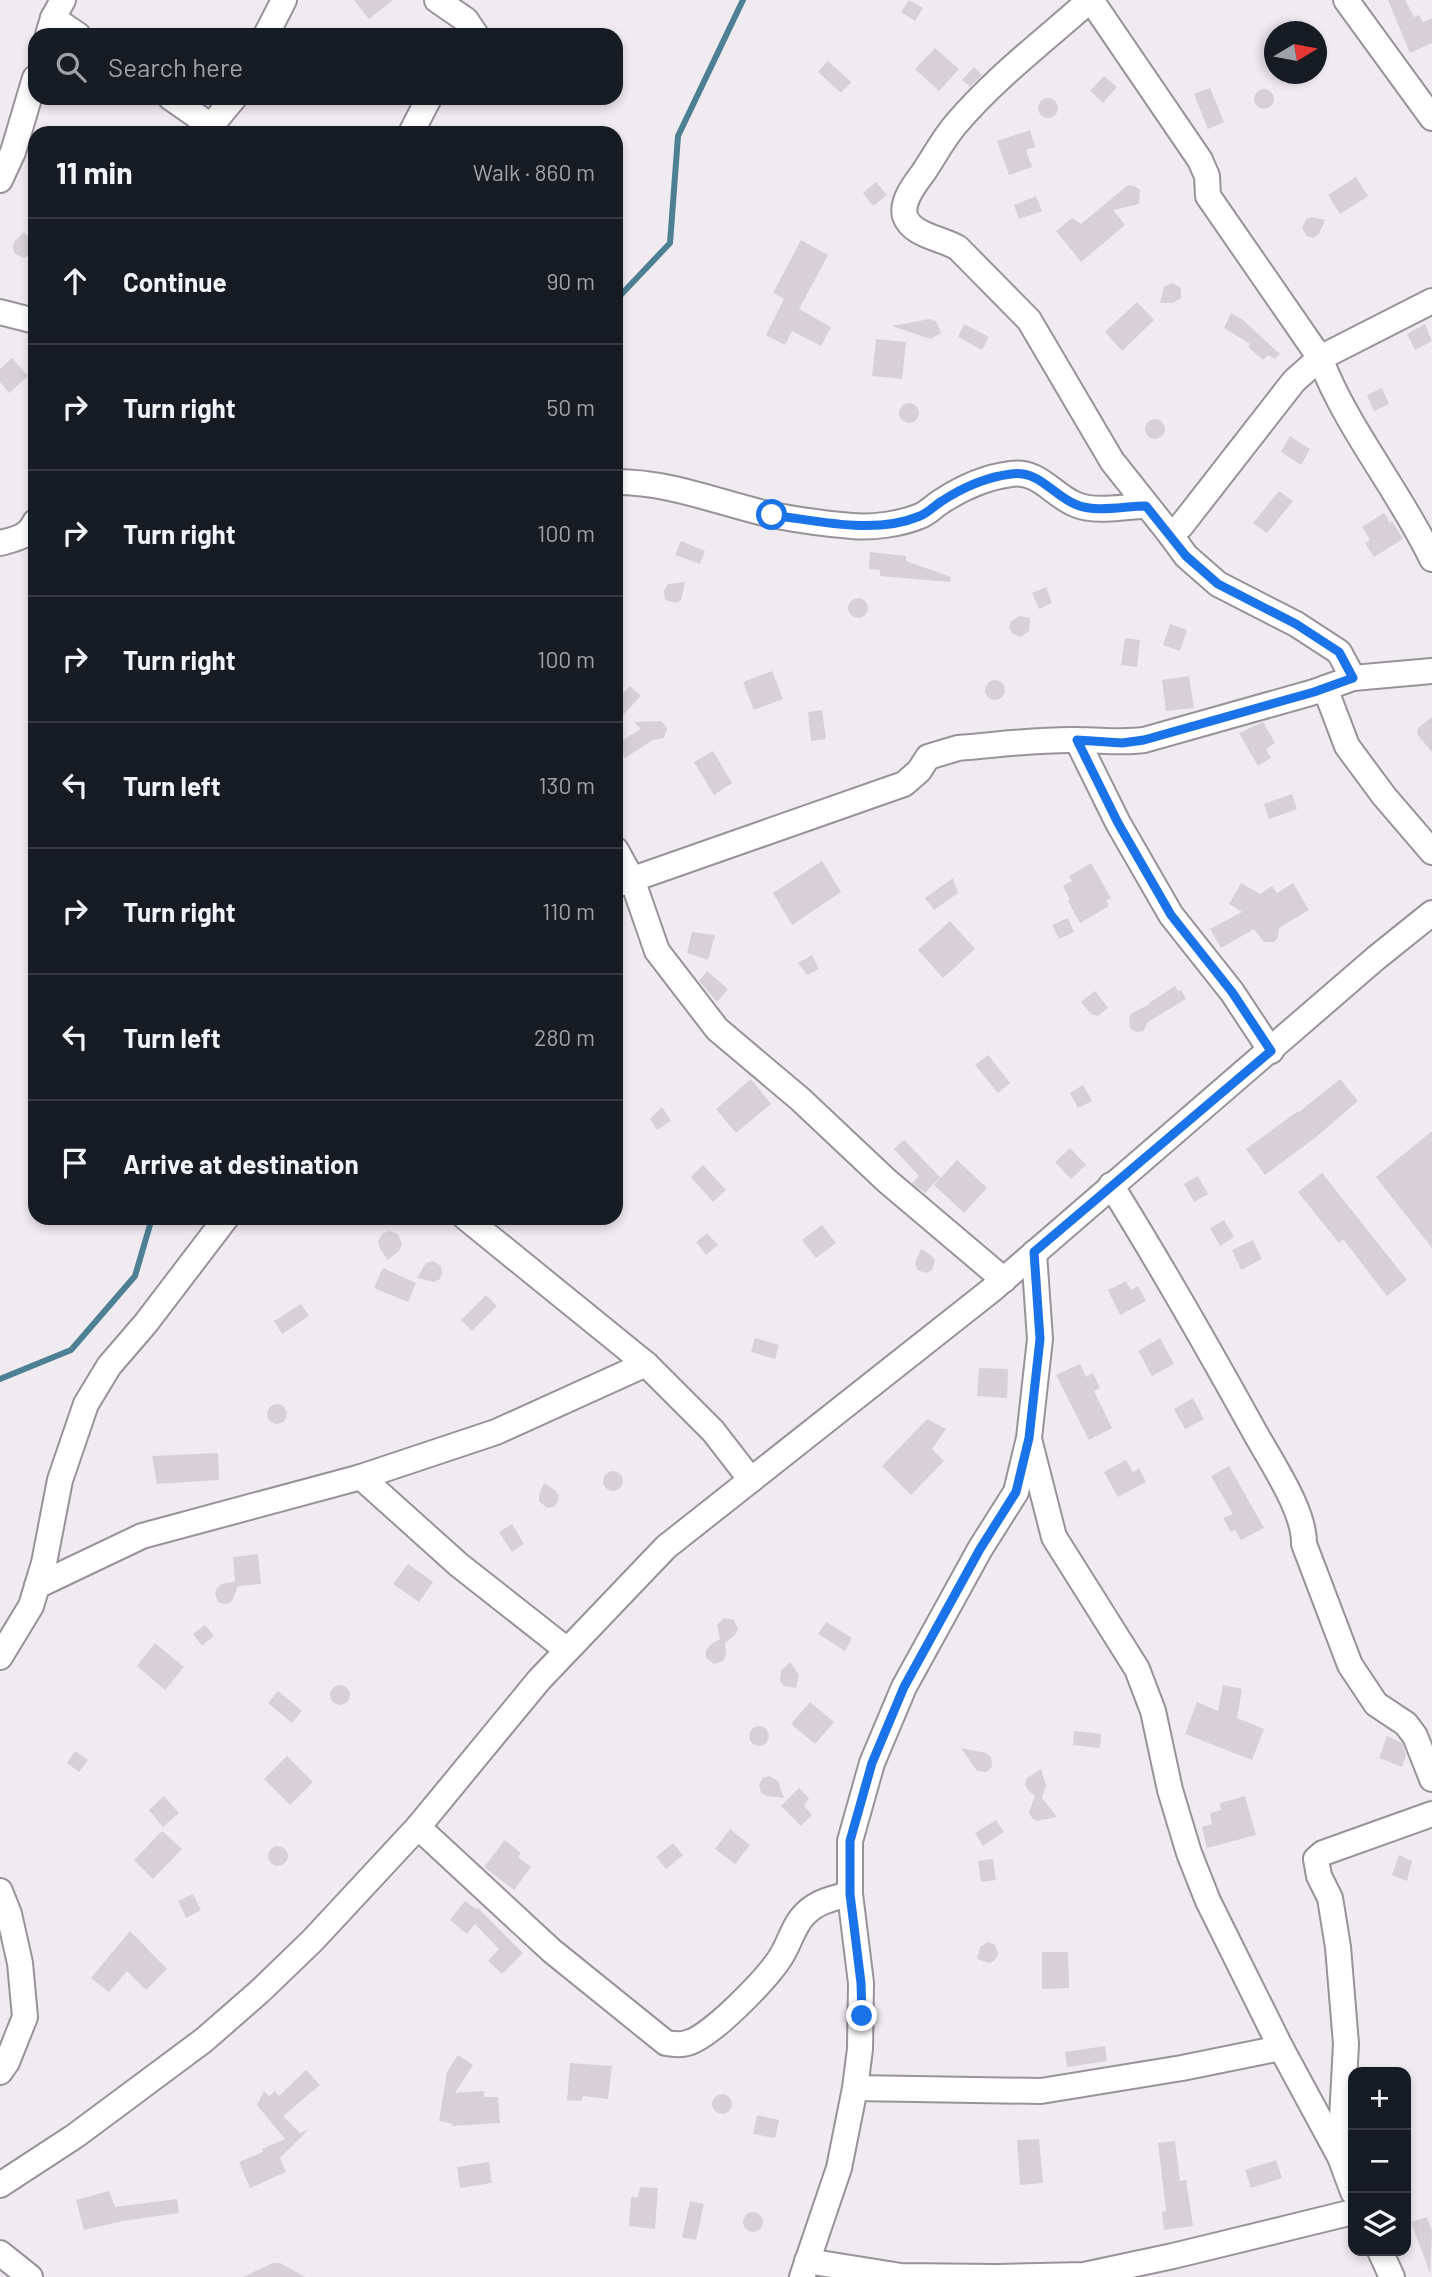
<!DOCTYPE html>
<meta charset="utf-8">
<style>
:root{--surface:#171b24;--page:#20242c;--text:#f1f3f6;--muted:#9ea1a6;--line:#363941}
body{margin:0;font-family:Barlow,sans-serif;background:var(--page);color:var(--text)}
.controls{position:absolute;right:21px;bottom:21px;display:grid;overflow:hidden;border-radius:14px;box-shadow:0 4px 10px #0003}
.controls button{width:63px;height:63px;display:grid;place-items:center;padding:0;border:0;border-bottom:2px solid var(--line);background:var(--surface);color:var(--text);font:35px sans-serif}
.compass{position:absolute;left:1264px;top:21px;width:63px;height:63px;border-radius:50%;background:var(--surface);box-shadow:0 4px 10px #0003;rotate:80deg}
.stop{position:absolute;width:21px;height:21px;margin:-16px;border:5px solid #1a73e8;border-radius:50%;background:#fff}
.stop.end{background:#1a73e8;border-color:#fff;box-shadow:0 2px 7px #0008}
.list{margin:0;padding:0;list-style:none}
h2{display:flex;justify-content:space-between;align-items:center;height:91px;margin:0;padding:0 28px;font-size:30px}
h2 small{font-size:23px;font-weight:400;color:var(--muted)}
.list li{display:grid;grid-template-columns:46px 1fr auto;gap:21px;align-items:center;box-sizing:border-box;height:126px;padding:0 28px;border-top:2px solid var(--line)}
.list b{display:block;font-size:26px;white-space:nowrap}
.list em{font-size:23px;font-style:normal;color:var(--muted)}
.icon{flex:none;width:38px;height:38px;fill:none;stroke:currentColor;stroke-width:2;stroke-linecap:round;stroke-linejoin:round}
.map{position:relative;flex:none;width:1432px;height:2277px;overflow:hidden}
.search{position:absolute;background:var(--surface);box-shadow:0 4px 10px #0003;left:28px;top:28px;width:595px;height:77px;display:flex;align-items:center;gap:18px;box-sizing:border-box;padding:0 24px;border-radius:21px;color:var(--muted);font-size:26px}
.panel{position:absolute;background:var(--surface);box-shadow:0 4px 10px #0003;left:28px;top:126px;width:595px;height:1099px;border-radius:21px}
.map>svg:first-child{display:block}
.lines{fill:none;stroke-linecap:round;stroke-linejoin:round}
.stream{stroke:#4d8093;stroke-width:6}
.building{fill:#d7d1d7}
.minor-casing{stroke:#989399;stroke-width:28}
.minor{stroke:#fff;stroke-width:24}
.route{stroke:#1a73e8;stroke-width:9}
</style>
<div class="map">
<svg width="1432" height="2277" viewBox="0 0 1432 2277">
<rect width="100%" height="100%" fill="#f0ebf1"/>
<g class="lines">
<g class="stream">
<polyline points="616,300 670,243 678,136 743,0"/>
<polyline points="0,1379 71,1350 135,1276 152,1218"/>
</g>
</g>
<g class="building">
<polygon points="354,0 393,0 369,19"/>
<polygon points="909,0 923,8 915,21 901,12"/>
<polygon points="1388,0 1405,0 1414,17 1419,15 1423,22 1432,18 1432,43 1410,53"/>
<polygon points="935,48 959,69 939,91 915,69"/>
<polygon points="828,61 851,82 841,93 818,72"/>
<polygon points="974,67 982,75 970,87 962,80"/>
<polygon points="1104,76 1117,87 1103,103 1090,91"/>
<polygon points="1210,88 1224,122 1208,129 1194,94"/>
<circle cx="1264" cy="99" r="10"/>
<circle cx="1048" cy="108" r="10"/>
<polygon points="1030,130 1035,147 1026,150 1032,167 1009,175 997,141"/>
<polygon points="1356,177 1368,196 1340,214 1328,195"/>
<polygon points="876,182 887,195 873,206 863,193"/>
<polygon points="1128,185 1134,186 1140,190 1139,204 1113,210 1125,225 1081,262 1056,231 1072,218 1081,224"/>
<polygon points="1036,196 1042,211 1019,219 1014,205"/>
<polygon points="1312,217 1325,220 1319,234 1313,238 1307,236 1302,228 1306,219"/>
<polygon points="24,232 32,242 33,249 30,255 24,258 15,254 13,248 14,242"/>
<polygon points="801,240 828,255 799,309 831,327 821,346 792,331 785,345 766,335 784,299 773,293"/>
<polygon points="1172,283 1181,288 1181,298 1173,303 1160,303 1164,287"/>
<polygon points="1137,302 1154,320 1122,351 1105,332"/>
<polygon points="1231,313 1242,319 1280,354 1275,359 1268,355 1263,360 1248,347 1250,344 1224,328"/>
<polygon points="929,319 936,321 941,333 930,339 892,326"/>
<polygon points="964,324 989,337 982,350 958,337"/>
<polygon points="1425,324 1432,341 1415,350 1407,334"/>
<polygon points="876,339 906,342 902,379 872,376"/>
<polygon points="12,358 28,376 9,393 0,382 0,369"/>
<polygon points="1382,388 1389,404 1374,411 1367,395"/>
<circle cx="909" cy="413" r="10"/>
<circle cx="1155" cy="429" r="10"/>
<polygon points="1290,436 1310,449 1301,465 1281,452"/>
<polygon points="1279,491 1293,501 1267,533 1253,523"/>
<polygon points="1384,513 1390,523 1392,521 1403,539 1374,557 1365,543 1370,540 1362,527"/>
<polygon points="681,541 705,551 700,564 675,555"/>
<polygon points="870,552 906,556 906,561 951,577 950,582 880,576 880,570 869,569"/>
<polygon points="685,582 681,600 676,603 665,600 664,590 668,584"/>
<polygon points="1046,587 1052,603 1039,609 1032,593"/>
<circle cx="858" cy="608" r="10"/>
<polygon points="1020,616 1030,618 1029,631 1021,637 1012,633 1009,627 1011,621"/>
<polygon points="1170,624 1187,630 1180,651 1163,645"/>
<polygon points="1125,638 1140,640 1137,667 1121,665"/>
<polygon points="772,671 783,699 754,710 743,682"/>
<polygon points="1189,676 1194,708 1166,711 1162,680"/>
<circle cx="995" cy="690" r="10"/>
<polygon points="630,686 641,696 624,714 616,706 616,700"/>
<polygon points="822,710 826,739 811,741 808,712"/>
<polygon points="1432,717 1432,752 1417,734 1418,728"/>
<polygon points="661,721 667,728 664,738 653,740 625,758 616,744 641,729 634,722"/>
<polygon points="1263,722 1275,743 1266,749 1271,758 1258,766 1239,733"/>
<polygon points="713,751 732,783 714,795 694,762"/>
<polygon points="1292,794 1297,809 1269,819 1264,804"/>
<polygon points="822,861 841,892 792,925 773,893"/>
<polygon points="1091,863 1111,898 1106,901 1109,906 1080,923 1068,901 1070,900 1063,886 1072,881 1069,876"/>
<polygon points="953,878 958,893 934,910 925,898"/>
<polygon points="1241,883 1260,894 1272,886 1277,893 1293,883 1309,910 1279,928 1278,938 1274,942 1264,942 1254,929 1221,948 1210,929 1242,912 1229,904"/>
<polygon points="1068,918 1074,932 1059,939 1052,925"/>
<polygon points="950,921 975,949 943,978 918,950"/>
<polygon points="692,932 715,935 708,960 687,953"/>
<polygon points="812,955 819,969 807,975 798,963"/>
<polygon points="707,971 728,989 717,1002 699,981"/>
<polygon points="1175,986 1178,991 1181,990 1186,999 1148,1022 1143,1031 1136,1032 1130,1028 1129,1017 1132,1013 1150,1004 1149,1003"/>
<polygon points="1095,991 1108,1008 1098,1016 1091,1014 1081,1002"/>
<polygon points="988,1055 1010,1083 998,1093 975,1065"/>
<polygon points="751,1079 771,1104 736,1133 716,1109"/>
<polygon points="1340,1079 1358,1101 1316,1137 1265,1175 1246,1149 1298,1111 1299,1112"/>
<polygon points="1083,1085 1092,1101 1078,1108 1070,1093"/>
<polygon points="662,1107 671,1121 657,1130 650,1119"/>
<polygon points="1432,1131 1432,1248 1376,1177"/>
<polygon points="904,1140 940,1177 925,1193 912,1183 919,1176 894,1149"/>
<polygon points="1070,1148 1086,1165 1071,1179 1055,1162"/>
<polygon points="957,1160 987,1188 964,1213 934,1185"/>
<polygon points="703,1165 726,1190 713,1202 691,1177"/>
<polygon points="1322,1173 1407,1280 1387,1296 1343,1239 1339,1243 1298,1192"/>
<polygon points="1198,1176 1208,1194 1194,1202 1184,1184"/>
<polygon points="1224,1220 1234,1237 1220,1246 1210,1228"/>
<polygon points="822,1225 836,1243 816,1258 802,1240"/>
<polygon points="389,1231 398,1234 402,1244 399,1251 388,1260 380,1249 378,1241 382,1234"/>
<polygon points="707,1233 718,1245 706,1255 696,1242"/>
<polygon points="1253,1240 1262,1259 1241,1270 1232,1250"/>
<polygon points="921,1249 931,1255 935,1261 932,1270 926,1273 917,1270 915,1263"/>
<polygon points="433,1261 441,1266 442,1273 440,1279 434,1282 417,1278 426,1263"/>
<polygon points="383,1268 416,1283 408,1302 374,1288"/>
<polygon points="1126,1281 1131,1290 1138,1286 1146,1301 1120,1315 1108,1290"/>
<polygon points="486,1295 497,1306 472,1331 461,1320"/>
<polygon points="301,1304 309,1316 282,1334 274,1321"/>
<polygon points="755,1338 779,1345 775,1359 751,1352"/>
<polygon points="1160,1338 1174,1364 1152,1376 1138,1351"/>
<polygon points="1080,1364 1086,1377 1093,1373 1100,1388 1094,1391 1112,1428 1089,1440 1056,1375"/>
<polygon points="979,1368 1008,1369 1007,1398 977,1396"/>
<polygon points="1193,1398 1204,1419 1185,1429 1174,1409"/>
<circle cx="277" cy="1414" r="10"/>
<polygon points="927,1419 946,1429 932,1449 944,1461 911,1495 882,1466"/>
<polygon points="218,1453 219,1480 157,1484 152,1456"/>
<polygon points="1126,1460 1133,1472 1139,1468 1146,1482 1118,1497 1104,1472"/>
<polygon points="1229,1466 1264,1528 1241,1540 1235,1530 1231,1532 1223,1518 1233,1514 1211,1476"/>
<circle cx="613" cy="1481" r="10"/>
<polygon points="544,1483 555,1490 559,1495 558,1502 553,1507 547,1508 539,1501 539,1495"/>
<polygon points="512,1524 524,1544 512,1552 499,1532"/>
<polygon points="258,1554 261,1584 238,1586 232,1601 227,1604 218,1602 215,1594 217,1588 222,1584 235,1581 233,1557"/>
<polygon points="408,1564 433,1582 419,1602 393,1584"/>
<polygon points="724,1618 734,1620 738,1629 735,1635 725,1643 726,1655 723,1661 714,1664 706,1658 706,1651 710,1645 720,1639 717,1625"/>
<polygon points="826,1622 852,1638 845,1651 818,1634"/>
<polygon points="205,1625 214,1636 202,1646 193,1634"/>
<polygon points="155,1643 184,1667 165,1690 137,1666"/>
<polygon points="790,1662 799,1675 796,1688 784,1686 780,1681 781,1671"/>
<circle cx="340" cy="1695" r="10"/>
<polygon points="1223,1685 1242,1689 1237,1718 1264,1729 1252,1760 1185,1734 1197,1702 1218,1711"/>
<polygon points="278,1691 302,1711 292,1723 268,1703"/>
<polygon points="810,1702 834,1722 815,1744 791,1724"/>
<circle cx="759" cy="1736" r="10"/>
<polygon points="1074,1731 1101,1734 1100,1748 1073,1745"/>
<polygon points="1387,1736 1402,1743 1406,1755 1402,1767 1379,1758"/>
<polygon points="961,1748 986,1753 991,1757 992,1767 987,1772 977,1771"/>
<polygon points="75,1751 88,1760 79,1772 67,1763"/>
<polygon points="287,1756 313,1782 290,1805 264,1779"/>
<polygon points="1041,1769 1046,1785 1042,1798 1057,1817 1037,1821 1032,1818 1029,1812 1035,1796 1028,1790 1025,1784 1027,1778"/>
<polygon points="769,1776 778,1781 784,1798 767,1796 761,1793 759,1784 763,1778"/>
<polygon points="799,1788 809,1798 804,1806 812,1815 801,1826 781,1806"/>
<polygon points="164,1796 179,1813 163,1827 149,1810"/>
<polygon points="1245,1796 1256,1835 1207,1848 1202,1827 1212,1824 1210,1813 1221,1810 1220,1803"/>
<polygon points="996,1820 1004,1832 983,1846 975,1833"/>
<polygon points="730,1829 750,1845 735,1864 715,1849"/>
<polygon points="162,1831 182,1849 153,1879 134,1860"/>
<polygon points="505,1840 521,1853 518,1857 531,1867 514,1890 484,1867"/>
<polygon points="673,1843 683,1855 666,1869 656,1857"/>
<circle cx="278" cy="1856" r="10"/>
<polygon points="1399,1855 1412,1861 1407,1881 1392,1875"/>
<polygon points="993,1859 996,1880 981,1882 978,1861"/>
<polygon points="193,1894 201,1910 186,1918 178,1901"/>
<polygon points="465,1901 476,1909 478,1908 523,1953 502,1974 488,1961 499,1949 475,1924 467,1934 450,1920"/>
<polygon points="130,1931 167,1969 146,1990 127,1971 109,1992 91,1978"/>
<polygon points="988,1942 995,1945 998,1954 995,1960 990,1963 977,1959 980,1947"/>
<polygon points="1042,1952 1068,1952 1069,1988 1042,1989"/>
<polygon points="1105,2046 1107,2061 1067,2067 1065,2052"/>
<polygon points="458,2055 473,2065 455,2093 484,2091 484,2097 498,2097 500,2123 452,2126 453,2124 439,2121 447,2072"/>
<polygon points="570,2063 612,2066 608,2099 583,2096 581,2101 567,2100"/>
<polygon points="306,2070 320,2085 283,2116 300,2133 309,2129 280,2158 286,2172 250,2188 239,2162 263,2152 262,2149 285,2139 257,2105 264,2091 269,2096 275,2091 279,2096"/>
<circle cx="722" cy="2104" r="10"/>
<polygon points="757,2115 779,2120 775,2138 753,2134"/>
<polygon points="1039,2139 1043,2183 1020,2185 1017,2140"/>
<polygon points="1175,2141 1180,2181 1186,2180 1193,2226 1164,2230 1162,2213 1166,2210 1158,2143"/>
<polygon points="1276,2160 1282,2178 1251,2188 1245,2170"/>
<polygon points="489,2162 492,2183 460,2188 457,2167"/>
<polygon points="640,2187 658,2188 655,2229 629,2226 631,2197 638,2198"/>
<polygon points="109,2191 115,2207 177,2199 179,2213 123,2221 84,2230 76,2200"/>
<polygon points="690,2201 704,2204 696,2240 682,2237"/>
<circle cx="753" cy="2222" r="10"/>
<polygon points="1427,2217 1432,2231 1430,2273 1411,2222"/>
<polygon points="273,2263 280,2263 305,2277 243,2277"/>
</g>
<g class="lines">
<defs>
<g id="minor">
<polyline points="437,0 466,20 476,35"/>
<path d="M1090,0C1045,40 995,78 956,124C943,139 934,157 923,173C915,184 901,201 905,216C912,236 942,238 958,248L1029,320L1112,461L1170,534"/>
<path d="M1091,0L1200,160L1207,176L1208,196L1320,358C1347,429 1399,490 1432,559"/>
<polyline points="1346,0 1432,118"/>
<polyline points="53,18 78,35"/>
<polyline points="48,35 53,18 63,0"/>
<polyline points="266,35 284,0"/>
<polyline points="171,98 211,126"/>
<polyline points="205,133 234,98"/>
<polyline points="411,133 429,98"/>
<polyline points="0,180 13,152 35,78"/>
<polyline points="0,312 35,321"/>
<path d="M616,482C671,482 719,503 772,515C798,520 826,524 852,526C872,528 901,524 920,516C928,513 935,505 942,501C962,488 987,477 1011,474C1040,470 1053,496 1077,505C1097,513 1125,506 1146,506"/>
<path d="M0,543C16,539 28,537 35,522"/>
<polyline points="1353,678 1339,652 1296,624 1218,584 1186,556 1170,534 1181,526 1294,381 1320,358 1432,301"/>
<polyline points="1325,688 1347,746 1384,796 1432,852"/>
<polyline points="1077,740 1118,823 1171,915 1232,992 1271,1051"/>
<polyline points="616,850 632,879 657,951 717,1029 800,1099 887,1181 1004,1280"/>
<path d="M616,885L904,784L919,771L928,757L958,748C997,745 1038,739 1078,740C1101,740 1121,743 1144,740L1314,692L1353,678L1432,671"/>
<path d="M1111,1185C1161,1265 1207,1346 1253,1429C1269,1459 1305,1510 1304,1544L1350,1665L1376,1704L1406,1724L1415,1736L1432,1779"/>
<polyline points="466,1218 646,1364 713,1431 751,1480"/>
<polyline points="1030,1443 1054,1537 1137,1669 1153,1711 1170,1790 1189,1853 1208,1901 1281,2048 1340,2157 1353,2192"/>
<polyline points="361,1477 459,1565 567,1650"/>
<polyline points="37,1586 142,1536 361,1477 496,1432 646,1364"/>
<polyline points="0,1657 31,1606 44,1563 60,1480 86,1404 109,1366 146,1323 226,1218"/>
<path d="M418,1827L552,1951L666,2043C672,2044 681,2045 687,2043C711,2037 769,1977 782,1955C790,1942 794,1924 806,1913C818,1901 834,1898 850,1894"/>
<polyline points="0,1891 9,1914 20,1963 25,2017 7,2062 0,2072"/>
<polyline points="855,2088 1041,2091 1182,2068 1281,2048"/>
<polyline points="1340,2156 1346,2044 1338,1947 1330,1898 1319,1876 1316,1859 1323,1853 1432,1814"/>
<polyline points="0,2185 75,2136 204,2040 259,1992 312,1941 418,1827 539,1680 666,1547 994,1288 1376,958 1432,913"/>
<polyline points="1380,2251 1392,2277"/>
<polyline points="0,2253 30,2277"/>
<polyline points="807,2261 901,2276 994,2277"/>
<polyline points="802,2277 839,2168 855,2088 860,2049 861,1983 850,1894 850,1841 872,1763 904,1687 980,1549 1016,1492 1029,1438 1040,1339 1034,1253"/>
<polyline points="999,2277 1084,2275 1173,2256 1353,2212"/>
</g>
</defs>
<use href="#minor" class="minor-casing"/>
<use href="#minor" class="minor"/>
</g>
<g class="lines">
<path class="route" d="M772,515C819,521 875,535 920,516C928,513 935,505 942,501C962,488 987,477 1011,474C1040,470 1053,496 1077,505C1097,513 1125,506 1146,506L1186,556L1218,584L1296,624L1339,652L1353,678L1314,692L1144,740L1122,743L1077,740L1118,823L1171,915L1232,992L1271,1051L1034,1252L1040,1339L1029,1438L1016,1492L980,1549L904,1687L872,1763L850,1841V1894L861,1983L862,2016"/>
</g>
</svg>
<div class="controls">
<button>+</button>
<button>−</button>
<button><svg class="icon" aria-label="layers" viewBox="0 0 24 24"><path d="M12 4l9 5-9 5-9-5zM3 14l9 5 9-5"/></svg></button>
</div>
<svg class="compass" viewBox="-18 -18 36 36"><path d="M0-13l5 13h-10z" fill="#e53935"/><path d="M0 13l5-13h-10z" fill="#9ea1a6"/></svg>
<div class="stop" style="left:772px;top:515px"></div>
<div class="stop end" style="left:862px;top:2016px"></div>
<div class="search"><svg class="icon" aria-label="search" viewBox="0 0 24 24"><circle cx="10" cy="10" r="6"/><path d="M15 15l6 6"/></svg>Search here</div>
<section class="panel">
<h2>11 min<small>Walk · 860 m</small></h2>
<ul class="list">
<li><svg class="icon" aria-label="ahead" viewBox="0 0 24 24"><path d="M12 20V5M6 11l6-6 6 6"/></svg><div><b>Continue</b></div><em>90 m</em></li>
<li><svg class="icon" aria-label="right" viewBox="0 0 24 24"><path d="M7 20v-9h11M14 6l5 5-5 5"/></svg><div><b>Turn right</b></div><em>50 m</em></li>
<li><svg class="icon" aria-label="right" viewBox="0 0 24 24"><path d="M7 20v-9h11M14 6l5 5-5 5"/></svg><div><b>Turn right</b></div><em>100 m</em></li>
<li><svg class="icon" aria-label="right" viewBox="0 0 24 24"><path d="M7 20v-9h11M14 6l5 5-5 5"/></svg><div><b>Turn right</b></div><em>100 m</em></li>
<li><svg class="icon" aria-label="left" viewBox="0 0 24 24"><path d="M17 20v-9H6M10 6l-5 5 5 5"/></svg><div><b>Turn left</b></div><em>130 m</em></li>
<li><svg class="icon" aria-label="right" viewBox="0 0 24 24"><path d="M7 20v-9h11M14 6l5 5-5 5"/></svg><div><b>Turn right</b></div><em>110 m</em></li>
<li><svg class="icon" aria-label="left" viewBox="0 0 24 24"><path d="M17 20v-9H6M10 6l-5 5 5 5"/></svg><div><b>Turn left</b></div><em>280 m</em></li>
<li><svg class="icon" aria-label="arrive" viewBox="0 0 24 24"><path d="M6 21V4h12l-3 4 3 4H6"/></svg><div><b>Arrive at destination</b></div></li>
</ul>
</section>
</div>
